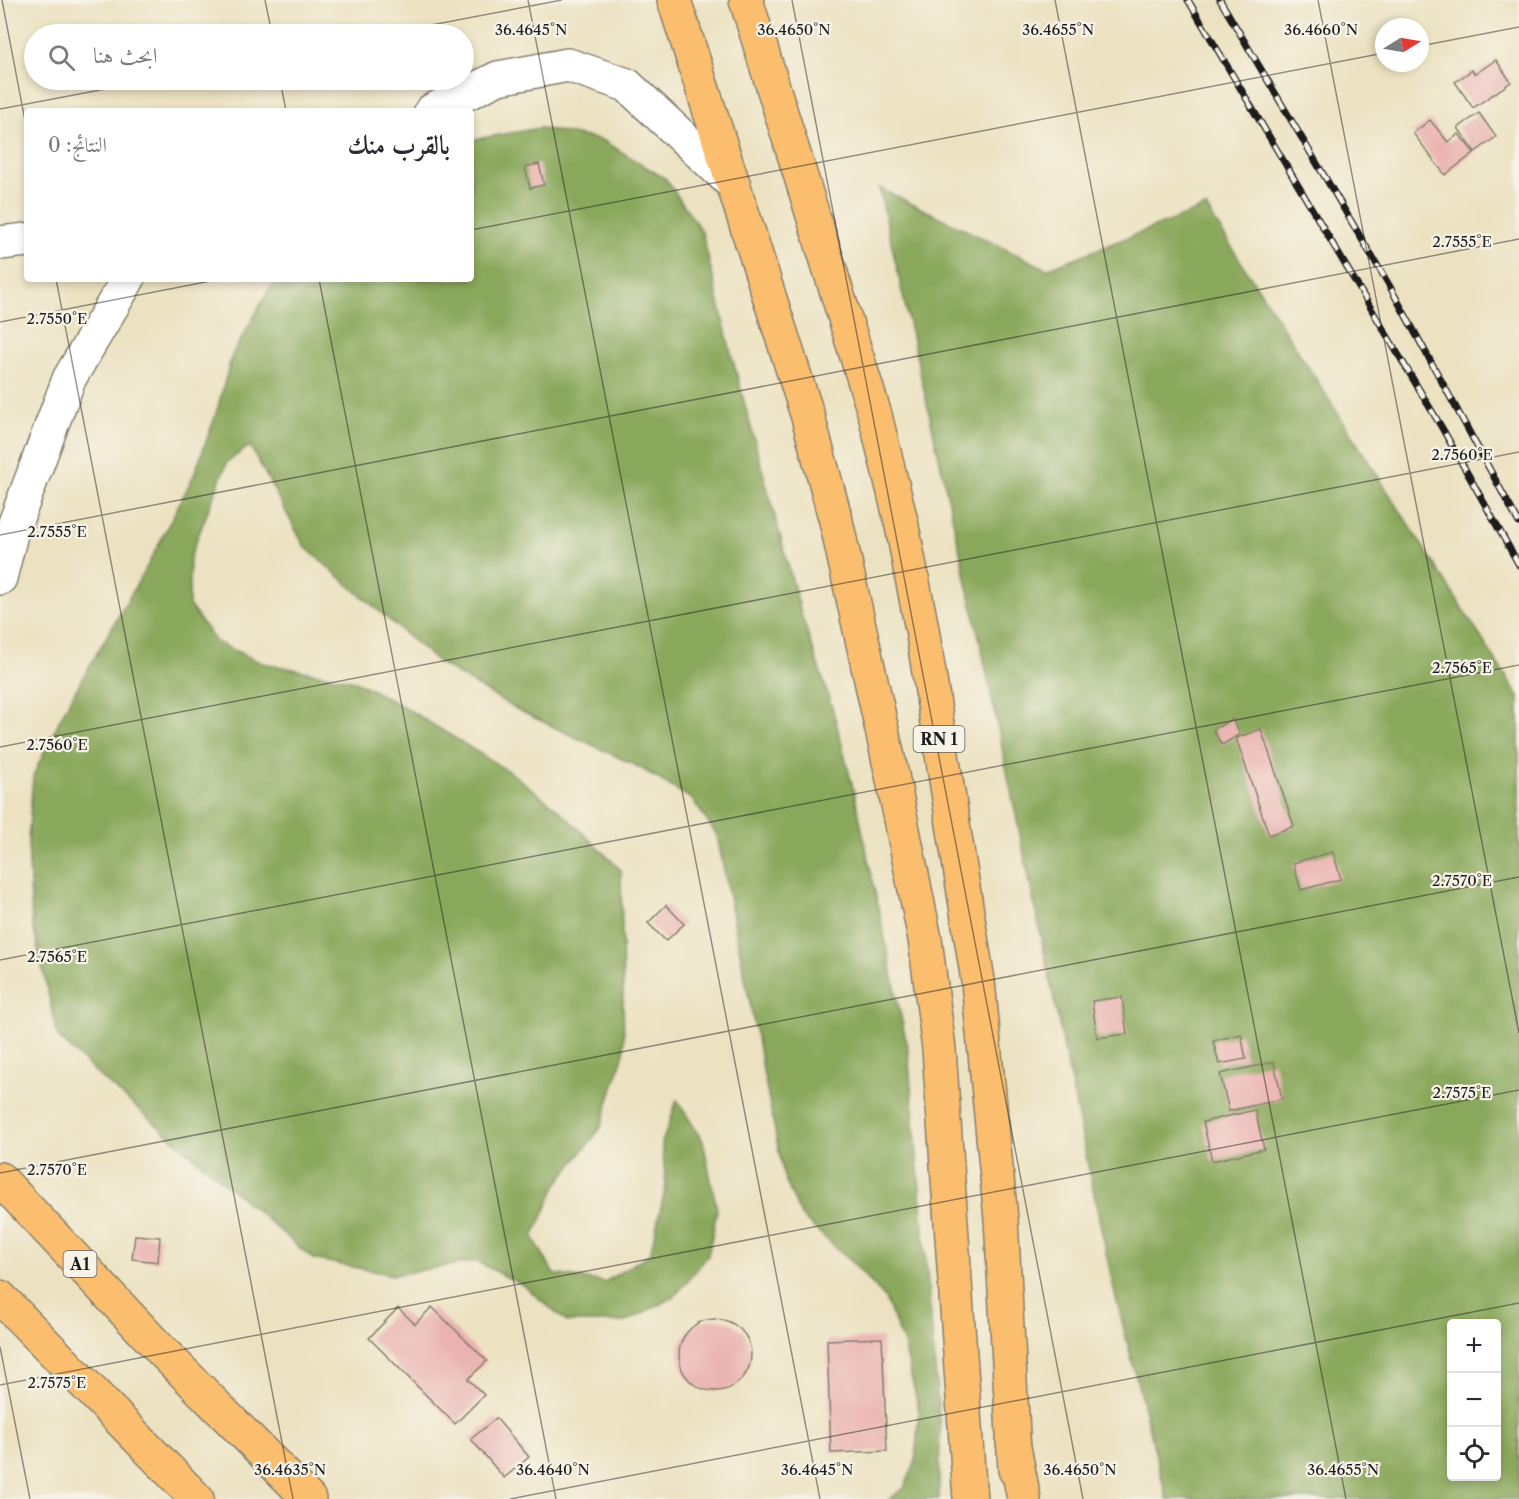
<!DOCTYPE html>
<html lang="ar">
<meta charset="utf-8">
<style>
:root{--surface:#fff;--page:#f2f2f3;--text:#2b2b33;--muted:#7c7c81;--line:#e1e1e2}
body{margin:0;font-family:"Libre Caslon Text",Amiri,serif;background:var(--page);color:var(--text);direction:rtl}
.controls{position:absolute;right:18px;bottom:18px;display:grid;overflow:hidden;border-radius:6px;box-shadow:0 3px 9px #0003}
.controls button{width:54px;height:54px;display:grid;place-items:center;padding:0;border:0;border-bottom:2px solid var(--line);background:var(--surface);color:var(--text);font:30px sans-serif}
.compass{position:absolute;left:1375px;top:18px;width:54px;height:54px;border-radius:50%;background:var(--surface);box-shadow:0 3px 9px #0003;rotate:79deg}
.list{margin:0;padding:0;list-style:none}
h2{display:flex;justify-content:space-between;align-items:center;height:78px;margin:0;padding:0 24px;font-size:26px}
h2 small{font-size:20px;font-weight:400;color:var(--muted)}
.icon{flex:none;width:33px;height:33px;fill:none;stroke:currentColor;stroke-width:2;stroke-linecap:round;stroke-linejoin:round}
.map{position:relative;flex:none;width:1519px;height:1499px;overflow:hidden;direction:ltr}
.search{position:absolute;background:var(--surface);box-shadow:0 3px 9px #0003;left:24px;top:24px;width:450px;height:66px;display:flex;align-items:center;gap:15px;box-sizing:border-box;padding:0 21px;border-radius:33px;color:var(--muted);font-size:22px}
.panel{position:absolute;background:var(--surface);box-shadow:0 3px 9px #0003;left:24px;top:108px;width:450px;height:174px;border-radius:6px;direction:rtl}
.map>svg:first-child{display:block}
.forest{fill:#8aa85b;stroke:#53623c;stroke-width:1.5;fill-rule:evenodd}
.building{fill:#eab2b0}
.lines{fill:none;stroke-linecap:round;stroke-linejoin:round}
.minor-casing{stroke:#847f6e;stroke-width:36}
.major-casing{stroke:#847f6e;stroke-width:36}
.highway-casing{stroke:#847f6e;stroke-width:36}
.minor{stroke:#fff;stroke-width:33}
.major{stroke:#fabe6e;stroke-width:33}
.highway{stroke:#fabe6e;stroke-width:33}
.rail-casing{stroke:#1c1c1c;stroke-width:7}
.rail{stroke:#f7f3e8;stroke-width:4.5;stroke-dasharray:14;stroke-linecap:butt}
.ticks{fill:none;stroke:#1c1c1c;stroke-width:1.5;stroke-opacity:0.45}
.labels{text-anchor:middle;stroke-width:4.5;stroke-linejoin:round;paint-order:stroke}
.shield{fill:#f7f3e8;stroke:#5e5c59;stroke-width:1.5}
.shield-label{font-size:16px;font-weight:bold;fill:#1c1c1c}
.ticks-label{font-size:15px;text-anchor:middle;fill:#1c1c1c;stroke:#f7f3e8;stroke-width:4.5;stroke-linejoin:round;paint-order:stroke}
</style>
<div class="map">
<svg width="1519" height="1499" viewBox="0 0 1519 1499">
<rect width="100%" height="100%" fill="#f7f3e8"/>
<filter id="ink" filterUnits="userSpaceOnUse"><feTurbulence type="fractalNoise" baseFrequency=".0167" numOctaves="2"/><feDisplacementMap in="SourceGraphic" scale="12" xChannelSelector="R" yChannelSelector="G"/><feConvolveMatrix kernelMatrix="1 2 1 2 8 2 1 2 1" color-interpolation-filters="sRGB"/></filter>
<filter id="wash" filterUnits="userSpaceOnUse"><feTurbulence type="fractalNoise" baseFrequency=".008" numOctaves="4" result="noise"/><feDisplacementMap in="SourceGraphic" scale="24" xChannelSelector="R" yChannelSelector="G"/><feGaussianBlur stdDeviation="1.35" result="paint"/><feColorMatrix in="noise" values="0 0 0 0 0 0 0 0 0 0 0 0 0 0 0 0 0 1.4 0 .05"/><feComposite in="paint" operator="in"/></filter>
<g filter="url(#wash)">
<rect width="100%" height="100%" fill="#ece2c1"/>
<g class="forest">
<polygon points="540,128 602,140 666,179 702,232 731,353 802,617 832,707 855,796 908,1050 940,1427 939,1499 889,1499 904,1488 915,1463 919,1411 904,1344 885,1298 852,1262 801,1216 784,1177 717,835 692,799 637,766 518,710 439,663 305,547 250,446 227,462 190,557 189,605 216,642 262,663 355,681 406,708 513,774 559,810 621,870 624,1053 600,1129 557,1184 533,1237 554,1274 605,1282 650,1254 666,1186 662,1143 677,1100 703,1141 717,1210 708,1256 674,1297 625,1322 567,1322 524,1286 476,1261 393,1275 313,1259 102,1078 58,1037 32,922 28,841 33,776 66,707 149,563 194,475 216,414 232,355 269,290 281,279 471,279 471,140"/>
<path d="M879,188L1047,269L1206,207L1519,697V1499H1167L1113,1286L983,655ZM1452,1324H1496V1476H1452Z"/>
</g>
<g id="blocks">
<g class="building">
<polygon points="1496,60 1511,82 1473,108 1455,82 1472,70 1475,74"/>
<polygon points="1479,113 1496,137 1475,152 1458,128"/>
<polygon points="1430,120 1448,142 1459,134 1474,153 1445,175 1413,133"/>
<polygon points="539,164 544,185 530,188 525,167"/>
<polygon points="1232,719 1240,734 1222,745 1213,730"/>
<polygon points="1261,729 1294,826 1269,835 1236,738"/>
<polygon points="1333,852 1341,879 1301,890 1293,863"/>
<polygon points="666,905 684,924 666,941 648,923"/>
<polygon points="1122,997 1127,1034 1097,1038 1092,1001"/>
<polygon points="1241,1034 1246,1059 1219,1064 1213,1041"/>
<polygon points="1274,1062 1282,1099 1229,1111 1220,1074"/>
<polygon points="1255,1110 1264,1149 1212,1161 1203,1122"/>
<polygon points="135,1235 160,1237 158,1262 132,1259"/>
<polygon points="432,1307 487,1361 468,1379 484,1395 455,1424 369,1338 398,1308 415,1324"/>
<circle cx="715" cy="1355" r="36"/>
<polygon points="882,1338 887,1451 831,1453 827,1340"/>
<polygon points="496,1418 529,1457 504,1478 471,1439"/>
</g>
</g>
</g>
<g filter="url(#ink)">
<use href="#blocks" fill-opacity="0" stroke="#847f6e" stroke-width="1.5"/>
<g class="lines">
<defs>
<g id="minor">
<polyline points="431,111 498,78 568,65 627,85 734,185"/>
<polyline points="0,243 27,240"/>
<polyline points="0,578 11,534 69,379 128,279"/>
</g>
<g id="major">
<polyline points="674,0 808,417 836,521 893,780 925,939 939,1049 970,1499"/>
<polyline points="746,0 875,415 901,521 922,629 978,981 1001,1219 1015,1470"/>
</g>
<g id="highway">
<polyline points="0,1179 160,1349 309,1499"/>
<polyline points="0,1297 197,1499"/>
<polyline points="1013,1442 1024,1499"/>
</g>
</defs>
<use href="#minor" class="minor-casing"/>
<use href="#major" class="major-casing"/>
<use href="#highway" class="highway-casing"/>
<use href="#minor" class="minor"/>
<use href="#major" class="major"/>
<use href="#highway" class="highway"/>
<defs>
<g id="rail">
<polyline points="1188,0 1442,428 1519,565"/>
<polyline points="1220,0 1389,285 1519,523"/>
</g>
</defs>
<use href="#rail" class="rail-casing"/>
<use href="#rail" class="rail"/>
</g>
</g>
<path class="ticks" d="M2,0L27,131M265,0L272,34M528,0L820,1499M792,0L1083,1499M1055,0L1346,1499M1318,0L1519,1033M384,34L562,0M1420,46L1519,27M280,80L286,111M0,109L153,80M471,230L1384,53M56,279L293,1499M319,279L556,1499M0,322L221,279M0,535L1519,239M0,747L1519,452M0,960L1519,665M0,1173L1519,877M0,1347L30,1499M0,1385L1519,1090M510,1499L1519,1303"/>
<g class="labels">
<g class="shield">
<rect x="913.5" y="726" width="51" height="26" rx="4.5"/>
<rect x="63.5" y="1251" width="33" height="26" rx="4.5"/>
</g>
<g class="shield-label">
<text x="939" y="745">RN 1</text>
<text x="80" y="1270">A1</text>
</g>
</g>
<g class="ticks-label">
<text x="531" y="35">36.4645°N</text>
<text x="794" y="35">36.4650°N</text>
<text x="1058" y="35">36.4655°N</text>
<text x="1321" y="35">36.4660°N</text>
<text x="1462" y="247">2.7555°E</text>
<text x="57" y="324">2.7550°E</text>
<text x="1462" y="460">2.7560°E</text>
<text x="57" y="537">2.7555°E</text>
<text x="1462" y="673">2.7565°E</text>
<text x="57" y="750">2.7560°E</text>
<text x="1462" y="886">2.7570°E</text>
<text x="57" y="962">2.7565°E</text>
<text x="1462" y="1098">2.7575°E</text>
<text x="57" y="1175">2.7570°E</text>
<text x="57" y="1388">2.7575°E</text>
<text x="290" y="1475">36.4635°N</text>
<text x="553" y="1475">36.4640°N</text>
<text x="817" y="1475">36.4645°N</text>
<text x="1080" y="1475">36.4650°N</text>
<text x="1343" y="1475">36.4655°N</text>
</g>
</svg>
<div class="controls">
<button>+</button>
<button>−</button>
<button><svg class="icon" aria-label="locate" viewBox="0 0 24 24"><circle cx="12" cy="12" r="6"/><path d="M12 2v4M12 18v4M2 12h4M18 12h4"/></svg></button>
</div>
<svg class="compass" viewBox="-18 -18 36 36"><path d="M0-13l5 13h-10z" fill="#e53935"/><path d="M0 13l5-13h-10z" fill="#7c7c81"/></svg>
<div class="search"><svg class="icon" aria-label="search" viewBox="0 0 24 24"><circle cx="10" cy="10" r="6"/><path d="M15 15l6 6"/></svg>ابحث هنا</div>
<section class="panel">
<h2>بالقرب منك<small>النتائج: 0</small></h2>
<ul class="list">
</ul>
</section>
</div>
